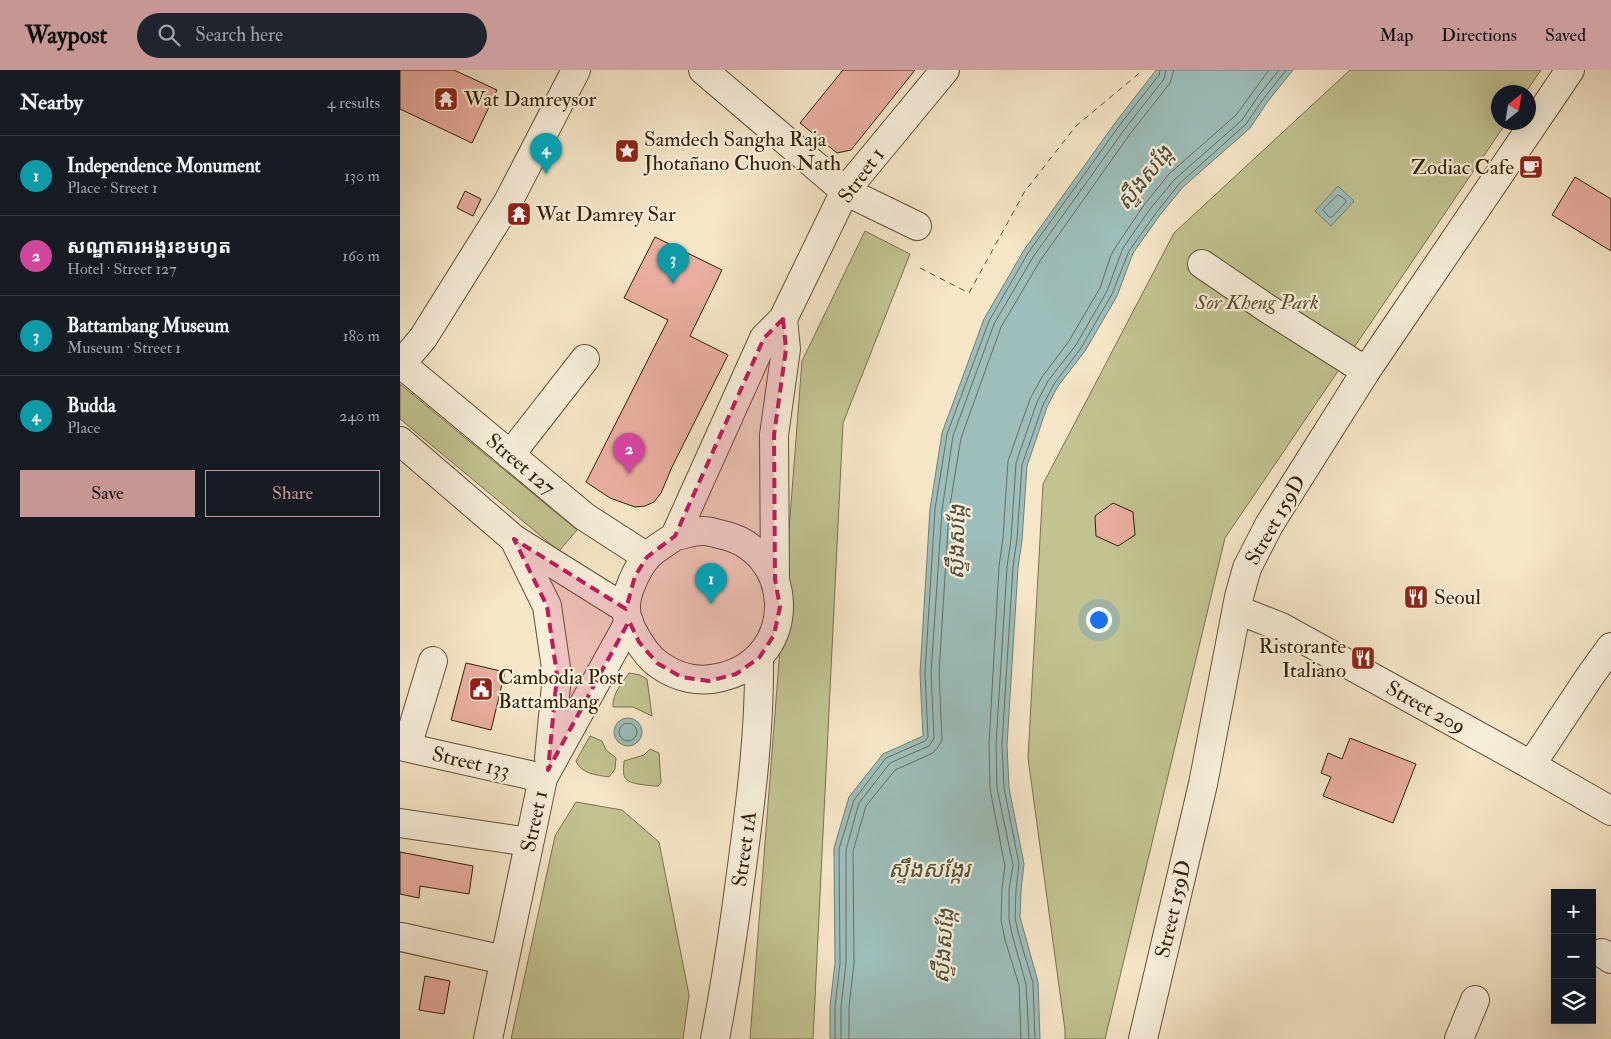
<!DOCTYPE html>
<meta charset="utf-8">
<style>
:root{--surface:#171b24;--page:#20242c;--text:#f1f3f6;--muted:#9ea1a6;--line:#363941;--accent:#c59692}
body{margin:0;font-family:"IM FELL Double Pica","Noto Sans Khmer",serif;background:var(--page);color:var(--text)}
.controls{position:absolute;right:15px;bottom:15px;display:grid;overflow:hidden;border-radius:0px;box-shadow:0 5px 20px #0002}
.controls button{width:45px;height:45px;display:grid;place-items:center;padding:0;border:0;border-bottom:1px solid var(--line);background:var(--surface);color:var(--text);font:25px sans-serif}
.compass{position:absolute;left:1091px;top:15px;width:45px;height:45px;border-radius:50%;background:var(--surface);box-shadow:0 5px 20px #0002;rotate:30deg}
.you{position:absolute;left:698px;top:549px;width:18px;height:18px;margin:-12px;border:4px solid #fff;border-radius:50%;background:#1a73e8;box-shadow:0 0 0 8px #1a73e833}
.badge{display:grid;place-items:center;width:32px;height:32px;border-radius:50%;background:var(--accent);color:#fff;font-size:16px;font-weight:700}
.pin{position:absolute;translate:-50% -41px;filter:drop-shadow(0 1px 2px #0008)}
.pin::after{content:'';position:absolute;top:26px;width:18px;height:15px;background:inherit;clip-path:polygon(0 0,100% 0,50% 100%)}
.list{margin:0;padding:0;list-style:none}
h2{display:flex;justify-content:space-between;align-items:center;height:65px;margin:0;padding:0 20px;font-size:21px}
h2 small{font-size:16px;font-weight:400;color:var(--muted)}
.list li{display:grid;grid-template-columns:32px 1fr auto;gap:15px;align-items:center;box-sizing:border-box;height:80px;padding:0 20px;border-top:1px solid var(--line)}
.list b{display:block;font-size:19px;white-space:nowrap}
.list p{margin:0;font-size:16px;white-space:nowrap;color:var(--muted)}
.list em{font-size:16px;font-style:normal;color:var(--muted)}
.actions{display:flex;gap:10px;padding:15px 20px}
.actions a{flex:1;padding:11px 0;border:1px solid var(--accent);border-radius:0px;text-align:center;font-size:18px;color:var(--accent)}
.actions .main{background:var(--accent);color:#111}
.icon{flex:none;width:28px;height:28px;fill:none;stroke:currentColor;stroke-width:2;stroke-linecap:round;stroke-linejoin:round}
.map{position:relative;flex:none;width:1211px;height:969px;overflow:hidden}
header{display:flex;align-items:center;gap:30px;box-sizing:border-box;height:70px;padding:0 25px;background:var(--accent);color:#111}
header strong{font-size:24px}
nav{display:flex;gap:28px;margin-inline-start:auto;font-size:18px}
.search{width:350px;height:45px;background:var(--page);display:flex;align-items:center;gap:12px;box-sizing:border-box;padding:0 18px;border-radius:28px;color:var(--muted);font-size:19px}
main{display:flex}
aside{flex:1;background:var(--surface)}
.map>svg:first-child{display:block}
.green{fill:#c2c391;stroke:#7a714b}
.water{fill:#9dbeba;stroke:#727e72}
.lines{fill:none;stroke-linecap:round;stroke-linejoin:round}
.shore{stroke:#676e60;stroke-width:1}
.ferry{stroke:#514f3b;stroke-width:1;stroke-dasharray:6 5;stroke-linecap:butt}
.building{fill:#e9aea0;stroke:#311f05}
.minor-casing{stroke:#625136;stroke-width:30}
.minor{stroke:#f8efdb;stroke-width:28}
.marked{fill:#c2185b;fill-opacity:0.2;stroke:#c2185b;stroke-width:4;stroke-dasharray:10 6;stroke-linejoin:round}
.labels{text-anchor:middle;stroke-width:4.5;stroke-linejoin:round;paint-order:stroke}
.poi-label{font-size:21px;fill:#311f05;stroke:#f8efdb;text-anchor:start}
.street-label{font-size:21px;fill:#311f05;stroke:#f8efdb}
.park-label{font-size:21px;font-style:italic;fill:#5c502f;stroke:#f8efdb}
.water-label{font-size:22px;font-style:italic;fill:#514f3b;stroke:#f8efdb}
</style>
<header>
<strong>Waypost</strong>
<div class="search"><svg class="icon" aria-label="search" viewBox="0 0 24 24"><circle cx="10" cy="10" r="6"/><path d="M15 15l6 6"/></svg>Search here</div>
<nav><a>Map</a><a>Directions</a><a>Saved</a></nav>
</header>
<main>
<aside>
<h2>Nearby<small>4 results</small></h2>
<ul class="list">
<li><span class="badge" style="background:#0f9aa8">1</span><div><b>Independence Monument</b><p>Place · Street 1</p></div><em>130 m</em></li>
<li><span class="badge" style="background:#d1479c">2</span><div><b>សណ្ឋាគារអង្គរខមហ្វត</b><p>Hotel · Street 127</p></div><em>160 m</em></li>
<li><span class="badge" style="background:#0f9aa8">3</span><div><b>Battambang Museum</b><p>Museum · Street 1</p></div><em>180 m</em></li>
<li><span class="badge" style="background:#0f9aa8">4</span><div><b>Budda</b><p>Place</p></div><em>240 m</em></li>
</ul>
<div class="actions"><a class="main">Save</a><a>Share</a></div>
</aside>
<div class="map">
<svg width="1211" height="969" viewBox="0 0 1211 969">
<rect width="100%" height="100%" fill="#f5e6c7"/>
<filter id="stains"><feTurbulence type="fractalNoise" baseFrequency=".004" numOctaves="4"/><feColorMatrix values="0 0 0 0 .2 0 0 0 0 .09 0 0 0 0 .02 0 0 0 .5 -.17"/></filter>
<radialGradient id="worn" r=".72"><stop offset=".6" stop-color="#630" stop-opacity="0"/><stop offset="1" stop-color="#630" stop-opacity=".3"/></radialGradient>
<g class="green">
<polygon points="950,0 1141,0 1126,22 1098,22 1098,52 1106,53 825,468 705,969 665,969 665,960 628,688 643,414 774,163"/>
<polygon points="465,161 510,184 443,353 413,969 350,969 402,291"/>
<polygon points="0,314 177,460 159,481 0,349"/>
<path d="M229,603L240,605L247,609L252,646L233,637H213C212,624 222,613 229,603Z"/>
<path d="M190,666L202,671L206,680L216,688L215,699L209,707C197,705 181,704 176,691Z"/>
<path d="M250,679L259,683L261,713L258,716C251,716 245,715 238,714C222,711 223,706 224,691L244,685Z"/>
<polygon points="176,732 222,740 259,772 289,925 283,969 111,969 155,766"/>
</g>
<g class="water">
<polygon points="756,0 893,0 868,31 850,58 783,117 760,145 733,183 717,226 685,281 658,316 647,337 627,396 622,470 618,498 607,675 609,718 624,794 621,820 620,847 638,912 640,969 430,969 430,936 435,893 434,778 449,727 483,684 523,666 520,603 530,439 542,363 584,249 624,180 715,53"/>
<polygon points="938,116 954,131 931,156 915,141"/>
<circle cx="228" cy="662" r="14"/>
</g>
<g class="lines">
<g class="shore">
<polygon points="938,125 945,129 946,132 932,147 929,147 923,140"/>
<circle cx="228" cy="662" r="9"/>
<polyline points="435,969 435,936 440,893 439,779 454,730 486,688 525,671 528,667 525,603 535,439 547,364 589,251 628,183 719,56 759,5 760,0"/>
<polyline points="441,969 441,937 446,893 446,780 459,733 490,693 529,676 534,668 531,603 542,440 553,366 594,254 633,187 724,60 764,9 766,0"/>
<polyline points="449,969 449,937 454,893 453,781 466,736 495,700 533,683 538,677 542,670 539,603 549,441 561,368 601,257 640,191 730,64 770,13 774,0"/>
<polyline points="621,969 619,915 605,870 601,850 602,819 605,796 590,719 589,674 599,496 603,468 608,391 630,329 642,307 669,271 700,218 711,185 717,175 744,135 769,104 836,45 869,0"/>
<polyline points="629,969 626,914 613,868 609,849 609,820 613,795 597,718 596,674 607,497 611,469 616,393 637,332 648,311 676,275 707,221 723,178 750,139 774,110 842,50 859,25 879,0"/>
<polyline points="635,969 633,913 619,866 615,848 616,820 619,794 604,718 602,674 613,497 617,469 622,395 643,335 654,314 681,278 712,224 729,181 756,143 779,114 846,54 864,28 886,0"/>
</g>
<polyline class="ferry" points="520,198 569,223 625,121 676,56 743,0"/>
</g>
<g class="building">
<polygon points="0,0 54,0 97,20 72,73 0,39"/>
<polygon points="443,0 515,0 451,80 437,83 400,53"/>
<polygon points="1175,107 1211,129 1211,181 1152,145"/>
<polygon points="65,121 81,129 73,146 57,138"/>
<polygon points="255,167 322,200 290,266 328,285 272,397 261,423 254,432 245,436 235,437 210,428 186,412 268,250 224,228"/>
<polygon points="713,433 733,442 735,465 718,476 696,466 695,446"/>
<polygon points="66,593 105,602 91,660 51,650"/>
<polygon points="950,668 1016,694 993,753 923,726 931,707 921,703 928,683 942,689"/>
<polygon points="0,782 73,796 69,824 20,816 19,828 0,824"/>
<polygon points="25,906 50,911 44,944 19,940"/>
</g>
<g class="lines">
<defs>
<g id="minor">
<polyline points="303,0 445,121 517,156"/>
<polyline points="802,194 868,239 966,301"/>
<polyline points="0,293 185,447 247,487"/>
<polyline points="1,294 23,268 108,132 176,0"/>
<polyline points="0,371 114,469 226,539"/>
<polyline points="110,385 185,289"/>
<path d="M275,466C284,465 295,460 304,461C309,461 315,463 319,464C397,479 400,588 322,607C300,613 277,608 258,594C245,585 226,555 226,539C225,524 237,498 247,487C254,479 266,473 275,466L364,268L383,249L445,121L545,0"/>
<polyline points="114,469 147,536 157,605 149,688"/>
<polyline points="375,509 374,365 386,279 383,249"/>
<polyline points="838,540 881,557 1131,695 1211,741"/>
<polyline points="0,676 143,708"/>
<polyline points="7,677 33,591"/>
<polyline points="1131,695 1190,606 1211,577"/>
<polyline points="0,753 129,772"/>
<polyline points="1,867 104,890"/>
<polyline points="1202,883 1211,889"/>
<polyline points="88,969 143,708 229,552"/>
<path d="M315,969C325,917 333,864 340,811C350,737 360,663 359,588"/>
<polyline points="743,969 803,714 839,527 847,498 869,455 966,301 1170,0"/>
<polyline points="1059,969 1075,930"/>
</g>
</defs>
<use href="#minor" class="minor-casing"/>
<use href="#minor" class="minor"/>
</g>
<path class="marked" d="M383,249L386,279L374,365L375,509L380,537L374,565L359,588L336,604L309,611L281,607L257,593L239,572L229,551L148,700L157,605L147,536L114,469L226,539L235,506L247,487L275,466L364,268Z"/>
<defs>
<symbol id="temple-square" viewBox="-11 -11 22 22"><rect x="-9" y="-9" width="18" height="18" rx="4" fill="#8f2418" stroke="#f8efdb"/><path d="M0-6L5-2H3V0L6.5 2.5H4V6H1.5V3h-3V6H-4V2.5H-6.5L-3 0V-2H-5Z" fill="#fff"/></symbol>
<symbol id="sight-square" viewBox="-11 -11 22 22"><rect x="-9" y="-9" width="18" height="18" rx="4" fill="#8f2418" stroke="#f8efdb"/><path d="M0-6L1.8-2.2L6-1.7L2.9 1.2L3.7 5.4L0 3.3L-3.7 5.4L-2.9 1.2L-6-1.7L-1.8-2.2Z" fill="#fff"/></symbol>
<symbol id="cafe-square" viewBox="-11 -11 22 22"><rect x="-9" y="-9" width="18" height="18" rx="4" fill="#8f2418" stroke="#f8efdb"/><path d="M-5.5-4.5H6V0H3Q3 3.5 0 3.5H-2.5Q-5.5 3.5-5.5 0ZM3-3.2v2h1.7v-2ZM-6 4.5H4V6H-6Z" fill="#fff"/></symbol>
<symbol id="restaurant-square" viewBox="-11 -11 22 22"><rect x="-9" y="-9" width="18" height="18" rx="4" fill="#8f2418" stroke="#f8efdb"/><path d="M-5-6h1v4h1v-4h1v4h1v-4h1v5L-1.5 .5V6h-2V.5L-5-1ZM5-6V6H3V1.5H1.5Q1.5-4 5-6Z" fill="#fff"/></symbol>
<symbol id="civic-square" viewBox="-11 -11 22 22"><rect x="-9" y="-9" width="18" height="18" rx="4" fill="#8f2418" stroke="#f8efdb"/><path d="M-.6-6.5H3V-4.5H.6V-3L4-1V1h2V6H-6V1h2V-1L-.6-3ZM-1.2 2.5V6h2.4V2.5Z" fill="#fff"/></symbol>
</defs>
<g fill-rule="evenodd">
<use href="#temple-square" x="32" y="15" width="28" height="28"/>
<use href="#sight-square" x="213" y="67" width="28" height="28"/>
<use href="#cafe-square" x="1117" y="83" width="28" height="28"/>
<use href="#temple-square" x="105" y="130" width="28" height="28"/>
<use href="#restaurant-square" x="1002" y="513" width="28" height="28"/>
<use href="#restaurant-square" x="949" y="574" width="28" height="28"/>
<use href="#civic-square" x="67" y="605" width="28" height="28"/>
</g>
<g class="labels">
<g class="poi-label">
<text x="64" y="36">Wat Damreysor</text>
<text x="244" y="76">Samdech Sangha Raja<tspan x="244" dy="24">Jhotañano Chuon Nath</tspan></text>
<text x="1114" y="104" text-anchor="end">Zodiac Cafe</text>
<text x="136" y="151">Wat Damrey Sar</text>
<text x="1034" y="534">Seoul</text>
<text x="946" y="583" text-anchor="end">Ristorante<tspan x="946" dy="24">Italiano</tspan></text>
<text x="98" y="614">Cambodia Post<tspan x="98" dy="24">Battambang</tspan></text>
</g>
<g class="street-label">
<text transform="translate(461 105) rotate(-54)" y="7">Street 1</text>
<text transform="translate(121 394) rotate(40)" y="7">Street 127</text>
<text transform="translate(875 450) rotate(-60)" y="7">Street 159D</text>
<text transform="translate(1026 637) rotate(29)" y="7">Street 209</text>
<text transform="translate(71 692) rotate(13)" y="7">Street 133</text>
<text transform="translate(134 751) rotate(-78)" y="7">Street 1</text>
<text transform="translate(344 779) rotate(-82)" y="7">Street 1A</text>
<text transform="translate(773 839) rotate(-77)" y="7">Street 159D</text>
</g>
<g class="park-label">
<text x="857" y="239">Sor Kheng Park</text>
</g>
<g class="water-label">
<text transform="translate(744 107) rotate(-51)" y="8">ស្ទឹងសង្កែ</text>
<text transform="translate(556 472) rotate(-89)" y="8">ស្ទឹងសង្កែ</text>
<text x="529" y="807">ស្ទឹងសង្កែរ</text>
<text transform="translate(543 876) rotate(-86)" y="8">ស្ទឹងសង្កែ</text>
</g>
</g>
<rect width="100%" height="100%" filter="url(#stains)"/>
<rect width="100%" height="100%" fill="url(#worn)"/>
</svg>
<div class="controls">
<button>+</button>
<button>−</button>
<button><svg class="icon" aria-label="layers" viewBox="0 0 24 24"><path d="M12 4l9 5-9 5-9-5zM3 14l9 5 9-5"/></svg></button>
</div>
<svg class="compass" viewBox="-18 -18 36 36"><path d="M0-13l5 13h-10z" fill="#e53935"/><path d="M0 13l5-13h-10z" fill="#9ea1a6"/></svg>
<div class="you"></div>
<div class="pin badge" style="left:311px;top:534px;background:#0f9aa8">1</div>
<div class="pin badge" style="left:229px;top:404px;background:#d1479c">2</div>
<div class="pin badge" style="left:273px;top:214px;background:#0f9aa8">3</div>
<div class="pin badge" style="left:146px;top:104px;background:#0f9aa8">4</div>
</div>
</main>
